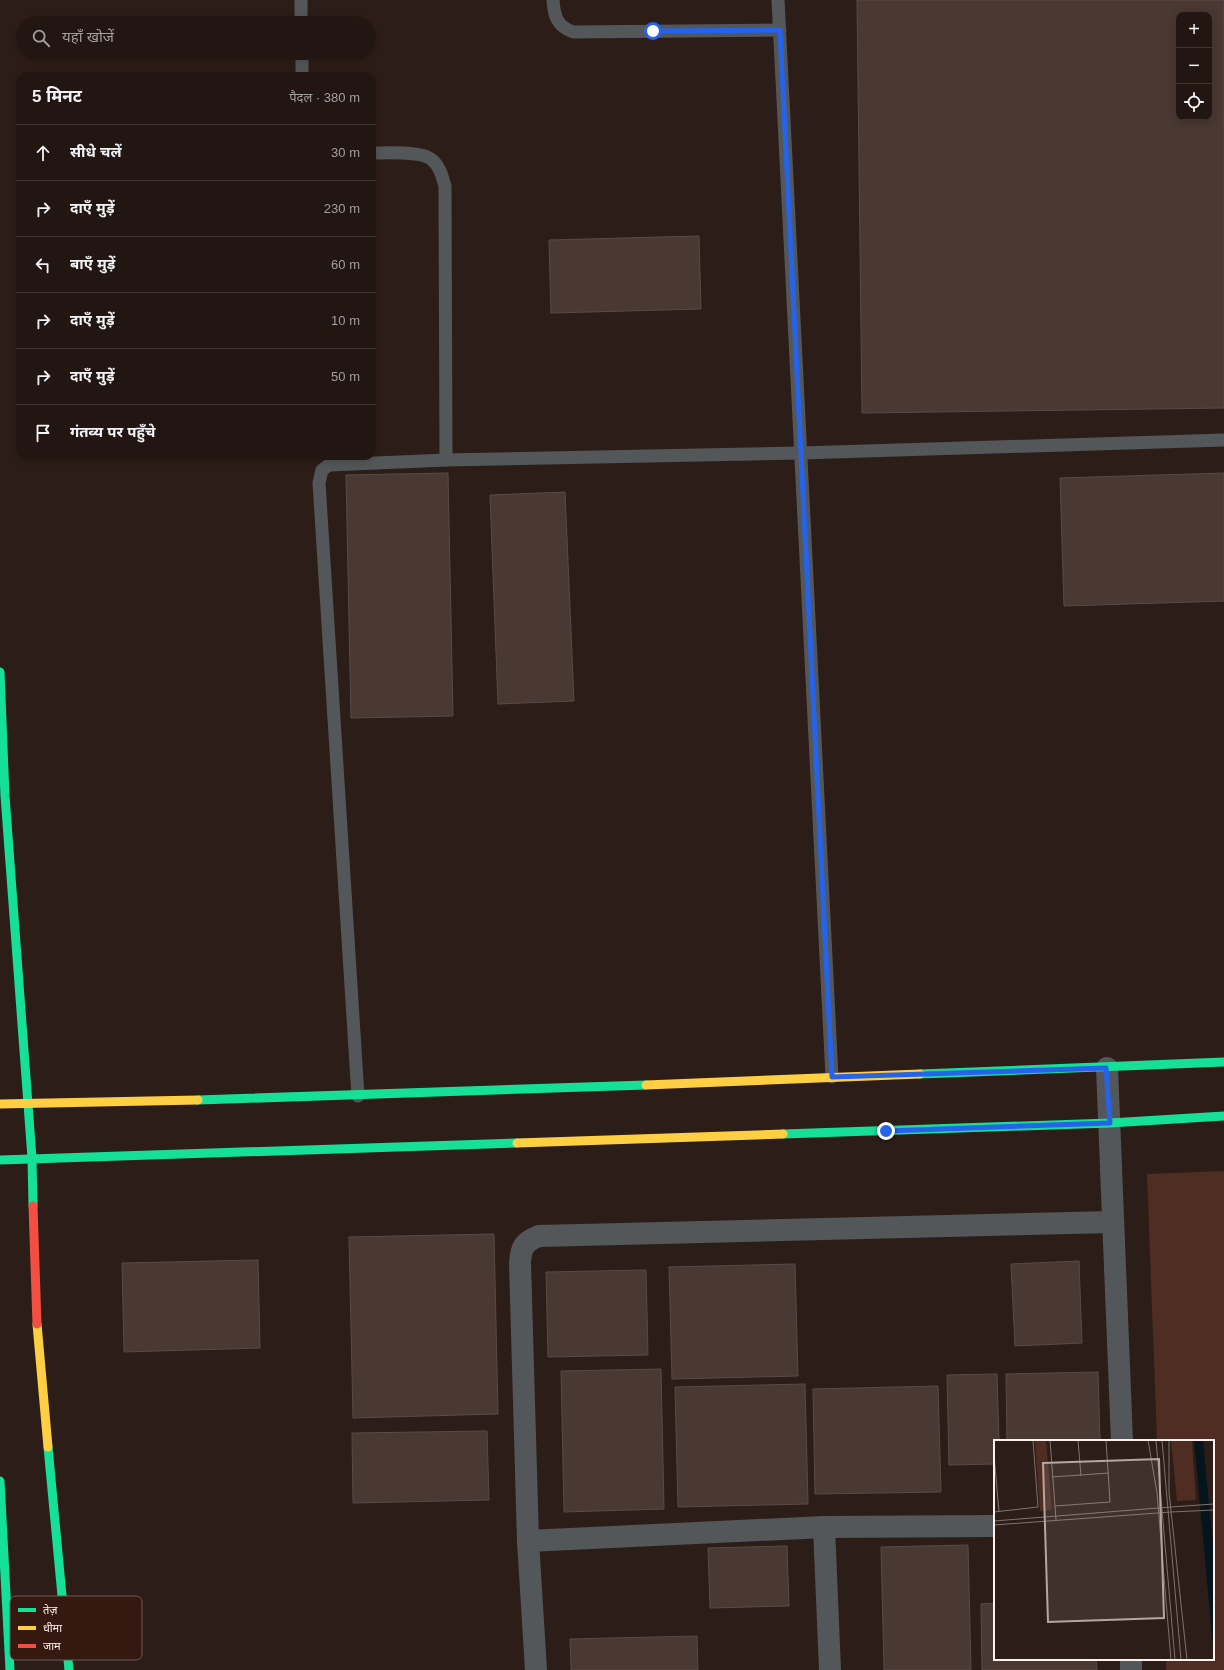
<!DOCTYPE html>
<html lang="hi">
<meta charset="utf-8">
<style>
:root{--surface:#221612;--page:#2e2320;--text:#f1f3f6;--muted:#a29f9f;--line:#3f3532}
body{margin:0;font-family:Helvetica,"Noto Sans Devanagari",sans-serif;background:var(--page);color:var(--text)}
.controls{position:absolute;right:12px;top:12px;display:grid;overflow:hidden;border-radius:8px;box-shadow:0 2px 10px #0003}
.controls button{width:36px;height:36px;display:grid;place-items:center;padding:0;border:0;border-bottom:1px solid var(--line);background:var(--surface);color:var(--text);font:20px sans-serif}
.stop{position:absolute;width:12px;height:12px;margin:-9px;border:3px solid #2563eb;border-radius:50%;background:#fff}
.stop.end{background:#2563eb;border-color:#fff;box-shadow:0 1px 4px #0008}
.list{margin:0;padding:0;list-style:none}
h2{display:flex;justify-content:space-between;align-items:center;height:52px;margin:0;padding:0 16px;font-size:17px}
h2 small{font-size:13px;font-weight:400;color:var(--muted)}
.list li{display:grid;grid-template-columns:26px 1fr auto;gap:12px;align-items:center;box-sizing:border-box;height:56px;padding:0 16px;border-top:1px solid var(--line)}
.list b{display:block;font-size:15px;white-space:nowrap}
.list em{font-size:13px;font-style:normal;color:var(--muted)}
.icon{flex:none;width:22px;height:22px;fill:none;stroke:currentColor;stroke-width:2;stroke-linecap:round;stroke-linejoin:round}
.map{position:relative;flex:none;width:1224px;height:1670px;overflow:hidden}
.search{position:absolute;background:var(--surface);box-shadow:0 2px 10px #0003;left:16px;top:16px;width:360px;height:44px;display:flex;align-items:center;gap:10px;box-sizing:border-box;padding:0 14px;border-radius:22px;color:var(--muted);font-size:15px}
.panel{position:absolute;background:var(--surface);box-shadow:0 2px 10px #0003;left:16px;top:72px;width:360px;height:388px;border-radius:12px}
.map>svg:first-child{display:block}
.green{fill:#4f2d22}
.building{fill:#4a3832;stroke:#5a4b47;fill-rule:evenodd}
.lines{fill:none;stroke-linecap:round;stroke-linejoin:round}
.lane{stroke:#545759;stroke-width:13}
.street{stroke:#545759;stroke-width:22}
.fast{stroke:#16e098;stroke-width:9}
.slow{stroke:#ffcf43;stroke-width:9}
.jam{stroke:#f24e42;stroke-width:9}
.route{stroke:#2563eb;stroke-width:5}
.inset-road{fill:none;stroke:#80716d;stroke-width:1}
.view{fill:#b4a6a2;fill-opacity:0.15;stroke:#b4a6a2;stroke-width:2}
.inset-edge{fill:none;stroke:#fcf0ec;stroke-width:2}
.key{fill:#351910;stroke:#715a52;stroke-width:1}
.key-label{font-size:11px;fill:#fcf0ec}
</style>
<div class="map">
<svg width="1224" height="1670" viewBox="0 0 1224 1670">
<rect width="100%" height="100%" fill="#2d1d18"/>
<polygon class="green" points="1224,1171 1224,1670 1166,1670 1166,1659 1213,1659 1213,1441 1157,1441 1147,1174"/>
<g class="building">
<path d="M857,0H1224V408L862,413ZM1179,15H1209V117H1179Z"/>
<polygon points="699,236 701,309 551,313 549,240"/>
<polygon points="448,473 453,716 351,718 346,475"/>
<polygon points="1224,473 1224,601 1064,606 1060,478"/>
<polygon points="565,492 574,701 498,704 490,495"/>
<polygon points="494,1234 498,1414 353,1418 349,1237"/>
<polygon points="258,1260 260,1348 124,1352 122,1263"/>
<polygon points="1079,1261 1082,1343 1015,1346 1011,1264"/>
<polygon points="795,1264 798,1376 672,1379 669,1267"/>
<polygon points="646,1270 648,1355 548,1357 546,1272"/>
<polygon points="661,1369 664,1509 564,1512 561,1371"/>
<polygon points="1098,1372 1100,1441 1007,1441 1006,1374"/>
<polygon points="997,1374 999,1441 995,1441 995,1464 949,1465 947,1375"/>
<polygon points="805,1384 808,1504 678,1507 675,1387"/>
<polygon points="938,1386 941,1492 815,1494 813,1389"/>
<polygon points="487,1431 489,1500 353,1503 352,1433"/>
<polygon points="968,1545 971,1670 884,1670 881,1547"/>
<polygon points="787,1546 789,1606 710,1608 708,1548"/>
<polygon points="995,1603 995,1659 1096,1659 1097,1670 982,1670 981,1604"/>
<polygon points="697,1636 698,1670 571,1670 570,1639"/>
</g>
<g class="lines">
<g class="lane">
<polyline points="301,0 301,23"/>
<path d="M553,0C554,16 557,26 573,32L780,30"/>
<polyline points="778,0 832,1077"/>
<polyline points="302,53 302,76"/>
<path d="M372,153C385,153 421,151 431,159C440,166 442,176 445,186L446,460"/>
<polyline points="358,1096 319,483 322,470 329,465 446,460 801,453 1224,440"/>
</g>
<g class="street">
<polyline points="1107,1068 1122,1441"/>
<polyline points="824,1527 830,1670"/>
<polyline points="528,1541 824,1527 995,1526"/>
<polyline points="1131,1659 1131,1670"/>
<path d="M536,1670L528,1541L520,1263C521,1247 524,1242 539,1236L1113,1222"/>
</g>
<g class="fast">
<polyline points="0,672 5,796 32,1158 33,1206"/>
<polyline points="920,1074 1224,1062"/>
<polyline points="198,1100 646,1085"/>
<polyline points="783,1134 1110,1123 1224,1116"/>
<polyline points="0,1160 517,1143"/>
<polyline points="48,1447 69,1670"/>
<polyline points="0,1481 10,1670"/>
</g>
<g class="slow">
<polyline points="646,1085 920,1074"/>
<polyline points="0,1104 198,1100"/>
<polyline points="517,1143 783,1134"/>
<polyline points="37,1324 48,1447"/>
</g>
<polyline class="jam" points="33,1206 37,1324"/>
</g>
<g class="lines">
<polyline class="route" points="653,31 780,30 832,1077 1106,1068 1110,1123 886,1131"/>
</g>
<g transform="translate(994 1440)">
<rect width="220" height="220" fill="#2d1d18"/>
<path d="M41,0H52L58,70L46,71ZM177,0H198L202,60L183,61Z" fill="#4f2d22"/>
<path d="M200,0H209L220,115V217Z" fill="#04151e"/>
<path class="inset-road" d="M56,0L62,80M84,0L87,36M154,0L163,53L177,220M162,0L181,220M168,0L187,220M175,0V52L193,220M0,15L5,72M58,37L115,33M61,66L116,62L112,0M177,67L220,64M0,72L44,67L39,0M177,72L220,70M0,81L177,67M0,85L177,72"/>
<path class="view" d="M165,19L170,178L54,182L49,23Z"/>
<rect width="220" height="220" class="inset-edge"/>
</g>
<rect x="10" y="1596" width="132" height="64" rx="6" class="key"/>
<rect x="18" y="1608" width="18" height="4" fill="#16e098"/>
<rect x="18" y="1626" width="18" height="4" fill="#ffcf43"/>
<rect x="18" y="1644" width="18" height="4" fill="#f24e42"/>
<g class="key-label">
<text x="43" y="1614">तेज़</text>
<text x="43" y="1632">धीमा</text>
<text x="43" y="1650">जाम</text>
</g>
</svg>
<div class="controls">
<button>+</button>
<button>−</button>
<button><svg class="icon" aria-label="locate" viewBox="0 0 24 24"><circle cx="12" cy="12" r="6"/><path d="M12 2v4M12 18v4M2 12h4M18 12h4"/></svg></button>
</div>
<div class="stop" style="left:653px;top:31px"></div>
<div class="stop end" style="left:886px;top:1131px"></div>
<div class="search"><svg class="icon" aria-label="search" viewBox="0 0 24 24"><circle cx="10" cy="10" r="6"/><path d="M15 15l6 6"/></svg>यहाँ खोजें</div>
<section class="panel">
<h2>5 मिनट<small>पैदल · 380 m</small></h2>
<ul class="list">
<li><svg class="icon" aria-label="ahead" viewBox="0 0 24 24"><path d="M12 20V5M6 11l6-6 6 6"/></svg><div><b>सीधे चलें</b></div><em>30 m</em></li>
<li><svg class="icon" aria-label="right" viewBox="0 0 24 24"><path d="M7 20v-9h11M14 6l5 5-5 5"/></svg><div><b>दाएँ मुड़ें</b></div><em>230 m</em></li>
<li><svg class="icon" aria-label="left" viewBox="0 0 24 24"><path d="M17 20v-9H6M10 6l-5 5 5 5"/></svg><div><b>बाएँ मुड़ें</b></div><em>60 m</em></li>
<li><svg class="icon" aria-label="right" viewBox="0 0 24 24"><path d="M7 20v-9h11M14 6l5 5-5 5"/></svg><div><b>दाएँ मुड़ें</b></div><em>10 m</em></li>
<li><svg class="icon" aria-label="right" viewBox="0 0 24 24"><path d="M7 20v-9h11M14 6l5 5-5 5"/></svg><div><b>दाएँ मुड़ें</b></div><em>50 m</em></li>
<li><svg class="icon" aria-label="arrive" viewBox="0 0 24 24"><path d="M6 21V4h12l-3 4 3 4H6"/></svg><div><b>गंतव्य पर पहुँचे</b></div></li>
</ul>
</section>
</div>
